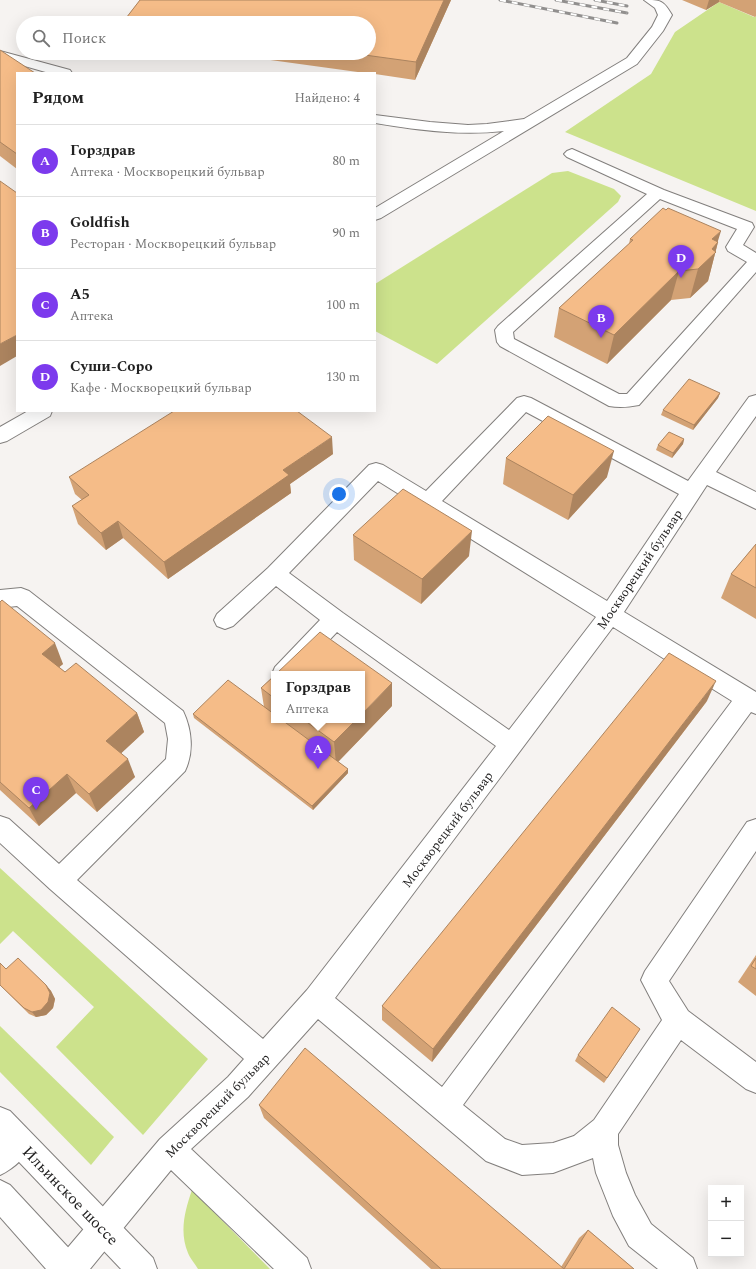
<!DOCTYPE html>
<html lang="ru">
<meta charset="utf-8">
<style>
:root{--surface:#fff;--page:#f6f6f6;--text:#222;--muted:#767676;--line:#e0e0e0;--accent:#7c3aed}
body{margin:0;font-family:Spectral,serif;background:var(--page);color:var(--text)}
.controls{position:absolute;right:12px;bottom:12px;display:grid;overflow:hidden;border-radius:0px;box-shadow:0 4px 16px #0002}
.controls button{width:36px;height:36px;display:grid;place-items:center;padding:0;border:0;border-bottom:1px solid var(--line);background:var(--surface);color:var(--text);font:20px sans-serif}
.you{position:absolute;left:339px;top:494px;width:14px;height:14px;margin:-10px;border:3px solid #fff;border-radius:50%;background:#1a73e8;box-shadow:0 0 0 6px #1a73e833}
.badge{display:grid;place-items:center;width:26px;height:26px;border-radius:50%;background:var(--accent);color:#fff;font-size:13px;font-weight:700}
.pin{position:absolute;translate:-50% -33px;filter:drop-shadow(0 1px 2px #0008)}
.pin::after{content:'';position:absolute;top:21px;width:14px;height:12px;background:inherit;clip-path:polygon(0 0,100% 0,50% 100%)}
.popup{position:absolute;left:271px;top:671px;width:94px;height:52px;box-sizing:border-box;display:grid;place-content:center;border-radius:0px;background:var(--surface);filter:drop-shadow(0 1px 3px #0005);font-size:13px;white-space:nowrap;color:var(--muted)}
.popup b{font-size:15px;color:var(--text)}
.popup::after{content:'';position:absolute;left:50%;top:100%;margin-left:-8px;border:8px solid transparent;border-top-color:var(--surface)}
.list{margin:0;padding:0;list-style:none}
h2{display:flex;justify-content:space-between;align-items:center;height:52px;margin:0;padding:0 16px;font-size:17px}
h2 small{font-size:13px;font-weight:400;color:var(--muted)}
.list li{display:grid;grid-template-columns:26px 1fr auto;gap:12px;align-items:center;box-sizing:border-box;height:72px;padding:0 16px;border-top:1px solid var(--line)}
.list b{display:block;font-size:15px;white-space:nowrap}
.list p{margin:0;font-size:13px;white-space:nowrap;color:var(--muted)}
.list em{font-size:13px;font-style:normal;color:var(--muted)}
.icon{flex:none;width:22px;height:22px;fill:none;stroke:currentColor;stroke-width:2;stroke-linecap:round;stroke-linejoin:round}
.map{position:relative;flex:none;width:756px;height:1269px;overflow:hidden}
.search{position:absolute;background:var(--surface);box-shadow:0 4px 16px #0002;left:16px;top:16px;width:360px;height:44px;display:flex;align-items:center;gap:10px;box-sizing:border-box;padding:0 14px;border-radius:22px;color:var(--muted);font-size:15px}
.panel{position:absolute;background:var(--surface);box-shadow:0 4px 16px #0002;left:16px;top:72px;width:360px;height:340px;border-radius:0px}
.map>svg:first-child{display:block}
.green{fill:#cce28c}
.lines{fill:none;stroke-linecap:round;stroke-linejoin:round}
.minor-casing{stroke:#827f7d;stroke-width:2}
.major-casing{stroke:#827f7d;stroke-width:2}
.minor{fill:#fff;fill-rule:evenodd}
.major{fill:#fff;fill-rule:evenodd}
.rail-casing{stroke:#918f8e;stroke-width:3}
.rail{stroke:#fff;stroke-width:2;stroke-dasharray:6;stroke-linecap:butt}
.wall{fill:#d3a275}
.shaded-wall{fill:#ac845f}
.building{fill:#f5bc88;stroke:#ac845f}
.labels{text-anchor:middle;stroke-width:3.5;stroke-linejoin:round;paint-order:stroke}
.street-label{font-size:13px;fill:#1f1e1e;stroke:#fff}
.near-street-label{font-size:16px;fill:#1f1e1e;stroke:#fff}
</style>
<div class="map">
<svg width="756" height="1269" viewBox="0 0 756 1269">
<rect width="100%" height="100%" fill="#f6f3f1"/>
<g class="green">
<polygon points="719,2 754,17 756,16 756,211 565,132 651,74 675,32"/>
<polygon points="568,171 614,189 621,196 618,202 437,364 375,331 375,284 552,173"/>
<polygon points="0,868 208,1059 143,1135 56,1047 94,1007 13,931 0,944"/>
<polygon points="0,1026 114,1137 91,1165 0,1072"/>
<path d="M192,1190L270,1269H198C195,1264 190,1258 188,1253C179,1232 185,1210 192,1190Z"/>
</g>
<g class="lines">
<defs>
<g id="minor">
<path d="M644,0C661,0 663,0 672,15L663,31L637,64L381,218L375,220V208L504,131C460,136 418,130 375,123V115L430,122L468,125L487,124L524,119L627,58L652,27L658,15L655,8Z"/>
<polygon points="0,51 70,70 72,73 49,73 0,59"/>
<path d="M572,149L664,190L752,223L754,227L743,245L756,253V272L639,405C629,407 619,408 609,406L500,346L497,342L495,330L498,326L647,194L567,157L564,154L567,151ZM660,199L737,229L726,247L728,251L747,262L627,394H619L514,339L513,332Z"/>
<path d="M756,395V416L716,472L756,492V509L707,485L624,612L756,692V714L751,712L463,1105L505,1139L522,1145L553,1143L574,1136L594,1120L662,1020L641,980L645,971L747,822L756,819V851L669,981L688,1011L756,1062V1093L746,1089L681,1040L618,1134V1145L626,1173L635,1195L651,1224L693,1258L697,1269H658L629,1246L613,1216L596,1173L593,1158L553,1173L522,1175L486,1161L318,1019L248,1097L191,1149L307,1258L311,1269H274L171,1170L90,1269H55L59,1258L160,1139L228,1077L244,1059L50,889L0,843V816L9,819L59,864L166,759L168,739L165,723L17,606L0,608V590L21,588L29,591L183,711C192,730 194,752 185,771L77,880L263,1039L307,990L496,746L337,632L297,674H274V679L272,674L275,667L320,620L276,586L233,626L225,629L217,626L214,620L217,614L268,568L369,465L376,463L383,465L426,491L517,398L524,396L531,398L688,481L749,397ZM526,412L679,494L607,601L442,501ZM378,481L596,617L509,730L343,613L289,573ZM613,627L732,701L442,1087L335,998Z"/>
<polygon points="28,411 52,411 50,416 7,441 0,443 0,427"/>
<path d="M19,1127L29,1131L33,1141C27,1156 15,1168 0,1175V1139L9,1131Z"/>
</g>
<g id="major">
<polygon points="0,1107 10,1111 153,1258 157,1269 121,1269 0,1142"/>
<polygon points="0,1180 10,1185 78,1258 82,1269 46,1269 0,1217"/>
</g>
</defs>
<use href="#minor" class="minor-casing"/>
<use href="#major" class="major-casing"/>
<use href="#minor" class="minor"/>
<use href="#major" class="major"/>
<defs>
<g id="rail">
<polyline points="500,0 617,23"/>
<polyline points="556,0 627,13"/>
<polyline points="595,0 627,6"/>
</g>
</defs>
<use href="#rail" class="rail-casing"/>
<use href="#rail" class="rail"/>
</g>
<g class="wall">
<polygon points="140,0 451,0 415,80 375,74 375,73 365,73 220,53 369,53 369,23 123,23 123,22"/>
<polygon points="682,0 756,0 756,16 755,17 719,2 706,10"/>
<polygon points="0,50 17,73 17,169 0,156"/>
<polygon points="630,239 718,242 708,281 690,298 671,300 607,364 554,337 559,308 629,244"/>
<polygon points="720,393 718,398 693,430 661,415 663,410"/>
<polygon points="684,439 683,444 672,458 656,450 658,445"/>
<polygon points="333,454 290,484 291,493 168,579 123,538 106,550 78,524 72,506 82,500 75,494 69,477"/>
<polygon points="506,458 607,477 568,520 503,484"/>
<polygon points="353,535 469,556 421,604 354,560"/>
<polygon points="756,544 756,619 721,598 731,574"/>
<polygon points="0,602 63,664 59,667 65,672 137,713 144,732 121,753 135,777 97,812 76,793 39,826 0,790"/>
<polygon points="274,676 274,720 362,720 392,706 338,762 348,769 348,773 313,810 194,718 193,714 264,707 261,688"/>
<polygon points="707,701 432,1062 382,1020 382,1006"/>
<polygon points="756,955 756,996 738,982"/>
<polygon points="0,963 6,969 46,985 51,991 55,999 53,1008 46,1015 36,1017 29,1014 0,985"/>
<polygon points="640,1029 604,1083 575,1061 578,1055"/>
<polygon points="259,1105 561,1267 579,1238 588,1230 634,1269 431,1269 264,1118"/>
</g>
<g class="shaded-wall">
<polygon points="444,0 451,0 415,80 416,62"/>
<polygon points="709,0 719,0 719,2 706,10"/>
<polygon points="721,231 717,244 718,242 708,281 690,298 698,269 712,239"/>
<polygon points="679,271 671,300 607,364 614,335"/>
<polygon points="17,335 17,356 0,366 0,344"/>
<polygon points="720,393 718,398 693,430 694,425"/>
<polygon points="332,437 333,454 290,484 291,493 168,579 164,562 283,470"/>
<polygon points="684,439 683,444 672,458 673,453"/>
<polygon points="614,451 607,477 568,520 573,495"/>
<polygon points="118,521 123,538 106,550 101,533"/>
<polygon points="472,531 469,556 421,604 422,579"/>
<polygon points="55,643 63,664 51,674 42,654"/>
<polygon points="716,681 707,701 432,1062 433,1049"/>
<polygon points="392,683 392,706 336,764 334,742 356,720 362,720 362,714"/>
<polygon points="137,713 144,732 114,760 106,741"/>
<polygon points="128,759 135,777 97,812 89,794"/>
<polygon points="348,769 348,773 313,810 312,806"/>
<polygon points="67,774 76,793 39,826 29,808"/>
<polygon points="46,985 51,991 55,999 53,1008 46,1015 36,1017 32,1012"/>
</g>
<g class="building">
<polygon points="140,0 444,0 416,62 350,53 369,53 369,23 130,23 123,22"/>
<polygon points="0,50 35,73 17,73 17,154 0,142"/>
<polygon points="0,181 17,193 17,335 0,344"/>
<polygon points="663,208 666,210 668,208 721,231 712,239 718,242 712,249 716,252 698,269 679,271 614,335 559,308 633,240 630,239"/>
<polygon points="689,379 720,393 694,425 663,410"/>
<polygon points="174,411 297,411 332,437 283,470 289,475 164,562 118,521 101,533 72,506 89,495 69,477"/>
<polygon points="548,416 614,451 573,495 506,458"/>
<polygon points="669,432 684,439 673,453 658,445"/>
<polygon points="403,489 472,531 422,579 353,535"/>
<polygon points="756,544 756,588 731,574"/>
<polygon points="2,600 55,643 42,654 46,657 65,672 76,663 137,713 106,741 128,759 89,794 67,774 29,808 0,782 0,602"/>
<polygon points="320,632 392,683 362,714 362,674 276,674"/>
<polygon points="669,653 716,681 433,1049 382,1006"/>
<polygon points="274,676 274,698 261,688"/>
<polygon points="228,680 274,714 274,720 282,720 348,769 312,806 193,714"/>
<polygon points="304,720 356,720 334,742"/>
<polygon points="18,958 46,985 50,993 48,1002 41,1010 32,1012 24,1008 0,985 0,963 6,969"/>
<polygon points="756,958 756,969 751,966"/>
<polygon points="612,1007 640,1029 607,1078 578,1055"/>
<polygon points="305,1048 564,1269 441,1269 259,1105"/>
<polygon points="588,1230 634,1269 564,1269"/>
</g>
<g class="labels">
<g class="street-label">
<text transform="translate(639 569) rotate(-56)" y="5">Москворецкий бульвар</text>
<text transform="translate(447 829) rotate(-53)" y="5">Москворецкий бульвар</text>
<text transform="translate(217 1105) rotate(-45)" y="5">Москворецкий бульвар</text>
</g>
<g class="near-street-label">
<text transform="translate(71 1195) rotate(46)" y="6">Ильинское шоссе</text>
</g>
</g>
</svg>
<div class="controls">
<button>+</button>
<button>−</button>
</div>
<div class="you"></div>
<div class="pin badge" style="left:318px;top:769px">A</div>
<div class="popup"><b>Горздрав</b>Аптека</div>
<div class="pin badge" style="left:601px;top:338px">B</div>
<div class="pin badge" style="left:36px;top:810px">C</div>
<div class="pin badge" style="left:681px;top:278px">D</div>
<div class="search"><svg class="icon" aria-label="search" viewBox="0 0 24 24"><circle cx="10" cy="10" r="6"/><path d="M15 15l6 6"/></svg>Поиск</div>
<section class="panel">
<h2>Рядом<small>Найдено: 4</small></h2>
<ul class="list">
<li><span class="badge">A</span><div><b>Горздрав</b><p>Аптека · Москворецкий бульвар</p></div><em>80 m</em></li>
<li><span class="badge">B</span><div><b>Goldfish</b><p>Ресторан · Москворецкий бульвар</p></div><em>90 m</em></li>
<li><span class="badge">C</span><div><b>А5</b><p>Аптека</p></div><em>100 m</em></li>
<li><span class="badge">D</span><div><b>Суши-Соро</b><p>Кафе · Москворецкий бульвар</p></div><em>130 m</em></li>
</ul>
</section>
</div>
